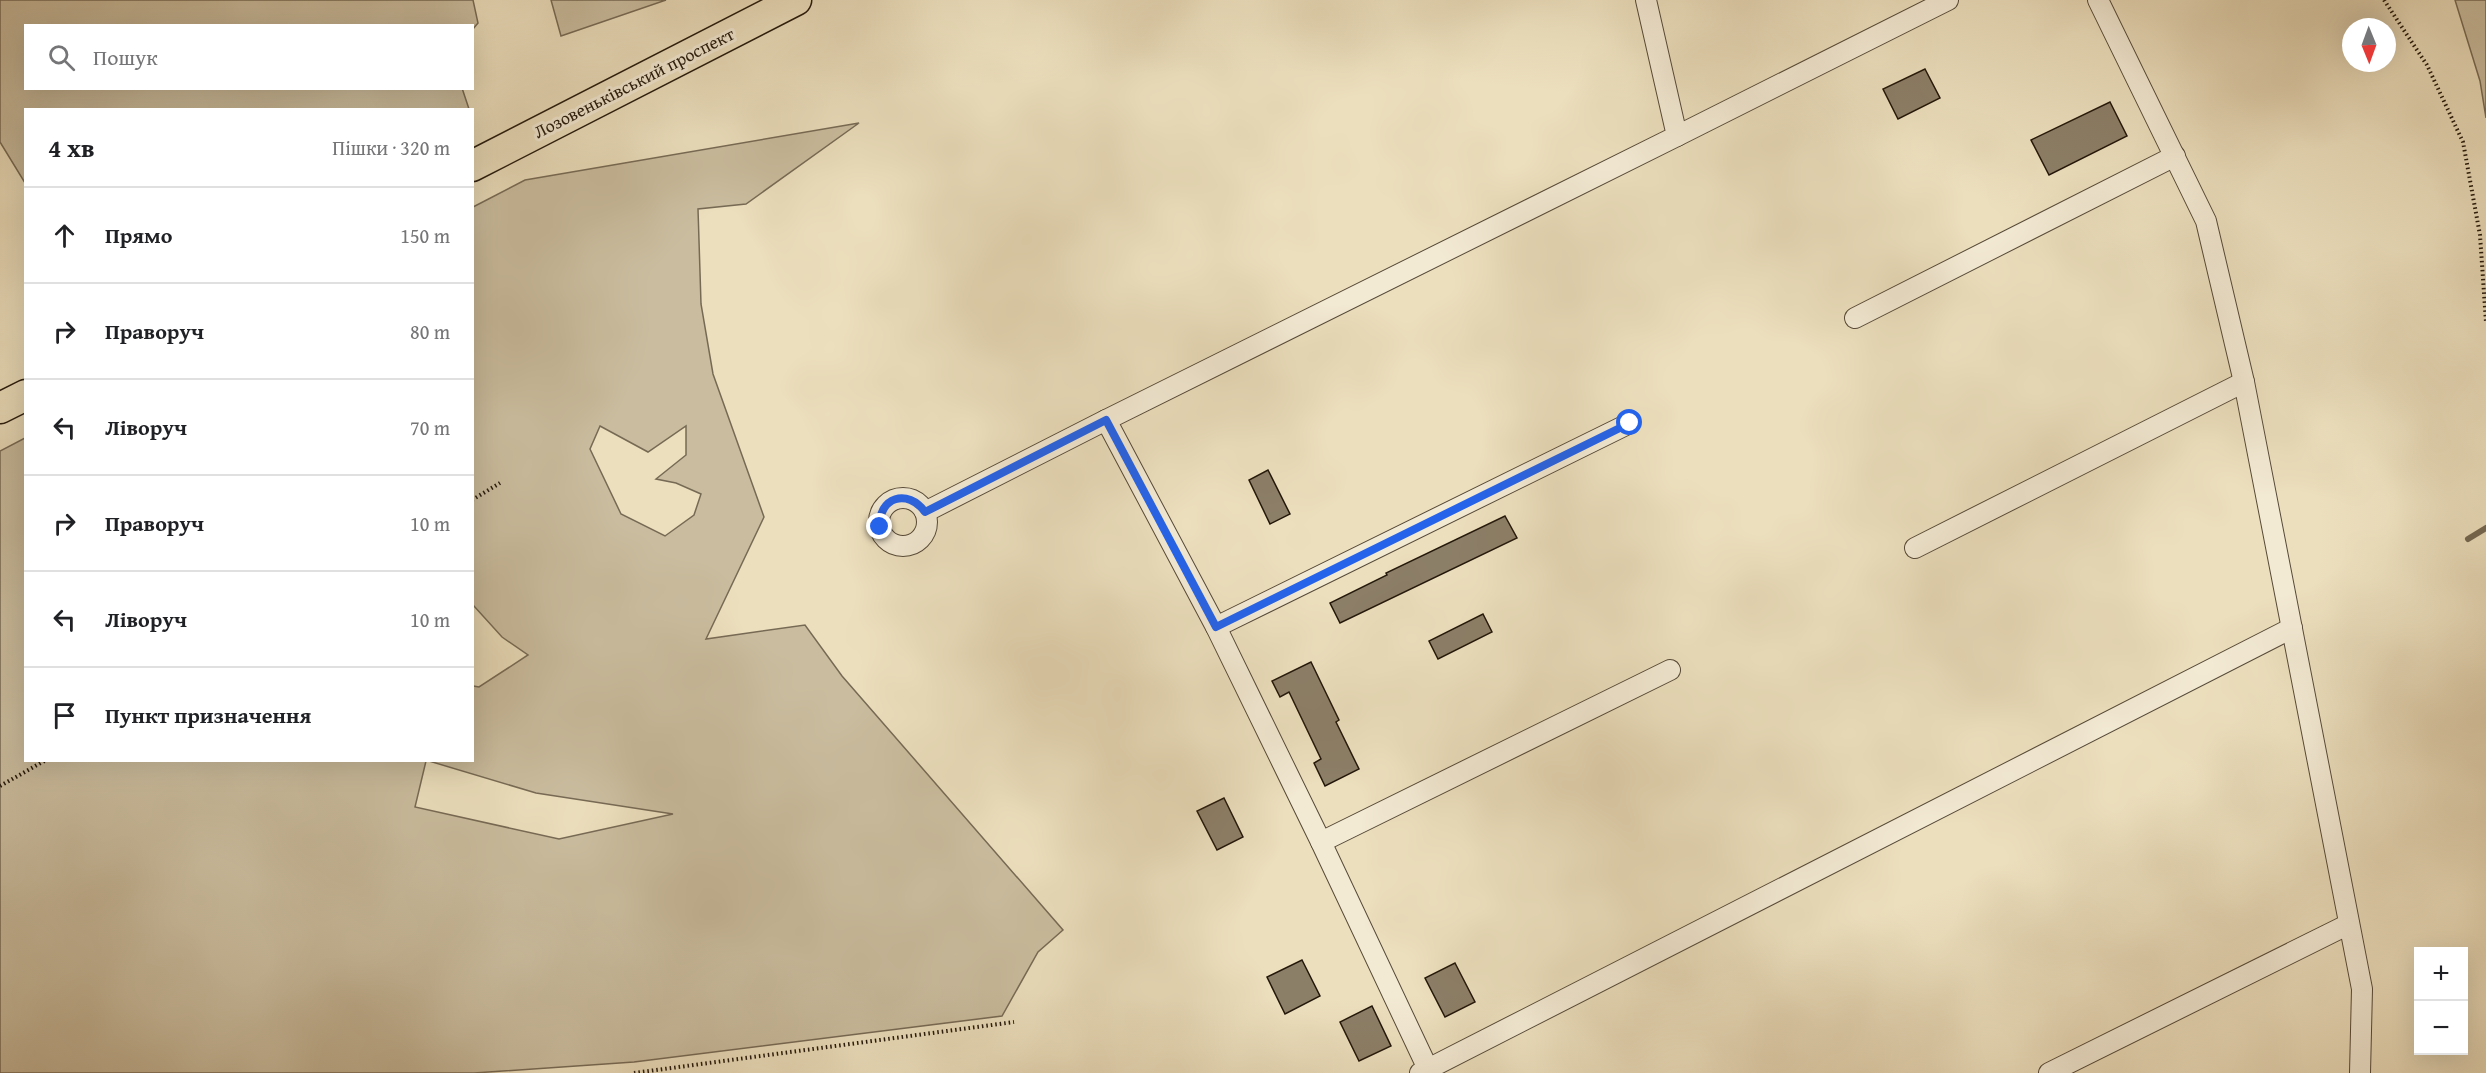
<!DOCTYPE html>
<html lang="uk">
<meta charset="utf-8">
<style>
:root{--surface:#fff;--page:#f6f6f6;--text:#202124;--muted:#757577;--line:#e0e0e0}
body{margin:0;font-family:"Gentium Book Plus",serif;background:var(--page);color:var(--text)}
.controls{position:absolute;right:18px;bottom:18px;display:grid;overflow:hidden;border-radius:0px;box-shadow:0 6px 24px #0002}
.controls button{width:54px;height:54px;display:grid;place-items:center;padding:0;border:0;border-bottom:2px solid var(--line);background:var(--surface);color:var(--text);font:30px sans-serif}
.compass{position:absolute;left:2342px;top:18px;width:54px;height:54px;border-radius:50%;background:var(--surface);box-shadow:0 6px 24px #0002;rotate:179deg}
.stop{position:absolute;width:18px;height:18px;margin:-14px;border:4px solid #2563eb;border-radius:50%;background:#fff}
.stop.end{background:#2563eb;border-color:#fff;box-shadow:0 2px 6px #0008}
.list{margin:0;padding:0;list-style:none}
h2{display:flex;justify-content:space-between;align-items:center;height:78px;margin:0;padding:0 24px;font-size:26px}
h2 small{font-size:20px;font-weight:400;color:var(--muted)}
.list li{display:grid;grid-template-columns:39px 1fr auto;gap:18px;align-items:center;box-sizing:border-box;height:96px;padding:0 24px;border-top:2px solid var(--line)}
.list b{display:block;font-size:22px;white-space:nowrap}
.list em{font-size:20px;font-style:normal;color:var(--muted)}
.icon{flex:none;width:33px;height:33px;fill:none;stroke:currentColor;stroke-width:2;stroke-linecap:round;stroke-linejoin:round}
.map{position:relative;flex:none;width:2486px;height:1073px;overflow:hidden}
.search{position:absolute;background:var(--surface);box-shadow:0 6px 24px #0002;left:24px;top:24px;width:450px;height:66px;display:flex;align-items:center;gap:15px;box-sizing:border-box;padding:0 21px;border-radius:0px;color:var(--muted);font-size:22px}
.panel{position:absolute;background:var(--surface);box-shadow:0 6px 24px #0002;left:24px;top:108px;width:450px;height:654px;border-radius:0px}
.map>svg:first-child{display:block}
.green{fill:#cabd9f;stroke:#776a55;stroke-width:1.5;fill-rule:evenodd}
.lines{fill:none;stroke-linecap:round;stroke-linejoin:round}
.stream{stroke:#736751;stroke-width:6}
.building{fill:#8c7f68;stroke:#24180b;stroke-width:1.5}
.minor-casing{stroke:#564a38;stroke-width:22}
.highway-casing{stroke:#24180b;stroke-width:33}
.path{stroke:#24180b;stroke-width:4;stroke-dasharray:1.5 3;stroke-linecap:butt}
.minor{stroke:#f3ead4;stroke-width:20}
.highway{stroke:#ecdfbd;stroke-width:30}
.route{stroke:#2563eb;stroke-width:8}
.labels{text-anchor:middle;stroke-width:6;stroke-linejoin:round;paint-order:stroke}
.street-label{font-size:18px;fill:#24180b;stroke:#f3ead4}
</style>
<div class="map">
<svg width="2486" height="1073" viewBox="0 0 2486 1073">
<rect width="100%" height="100%" fill="#ecdfbd"/>
<filter id="stains"><feTurbulence type="fractalNoise" baseFrequency=".00333" numOctaves="4"/><feColorMatrix values="0 0 0 0 .2 0 0 0 0 .09 0 0 0 0 .02 0 0 0 .5 -.17"/></filter>
<radialGradient id="worn" r=".72"><stop offset=".6" stop-color="#630" stop-opacity="0"/><stop offset="1" stop-color="#630" stop-opacity=".3"/></radialGradient>
<g class="green">
<polygon points="0,0 473,0 478,23 473,29 472,26 26,26 26,88 462,88 469,109 26,110 25,183 0,142"/>
<polygon points="551,0 666,0 561,36"/>
<polygon points="2455,0 2486,0 2486,118 2480,81"/>
<path d="M859,123L746,204L698,209L701,304L713,374L764,517L706,639L805,625L842,676L1063,930L1038,952L1002,1016L634,1062L474,1073H0V451L25,438L26,760L426,761L415,807L559,839L673,814L536,793L429,761L472,760L473,686L479,687L528,655L502,637L473,605V207L525,180ZM600,426L648,452L686,426V455L656,479L676,483L701,494L694,515L665,536L621,514L590,449Z"/>
</g>
<g class="lines">
<polyline class="stream" points="2468,539 2486,528"/>
</g>
<g class="building">
<polygon points="1925,69 1940,98 1898,119 1883,89"/>
<polygon points="2110,102 2127,136 2049,175 2031,140"/>
<polygon points="1268,470 1290,514 1270,524 1249,480"/>
<polygon points="1505,516 1517,538 1340,623 1330,603 1387,575 1386,573"/>
<polygon points="1483,614 1492,632 1438,659 1429,641"/>
<polygon points="1311,662 1339,720 1336,722 1359,769 1325,786 1314,763 1321,759 1289,692 1280,697 1272,681"/>
<polygon points="1224,798 1243,837 1217,850 1197,811"/>
<polygon points="1302,960 1320,996 1285,1014 1267,977"/>
<polygon points="1455,963 1475,1002 1445,1017 1425,978"/>
<polygon points="1372,1006 1391,1046 1359,1061 1340,1022"/>
</g>
<g class="lines">
<defs>
<g id="minor">
<polyline points="2098,0 2206,221 2244,382 2362,989 2360,1073"/>
<polyline points="1677,136 1948,0"/>
<polyline points="1855,318 2175,156"/>
<circle cx="903" cy="522" r="24"/>
<polyline points="925,512 1106,420"/>
<polyline points="1915,548 2244,382"/>
<polyline points="1216,627 1630,423"/>
<polyline points="1321,842 1670,670"/>
<polyline points="1428,1069 2292,628"/>
<polyline points="1420,1073 1428,1069 1321,842 1216,627 1106,420 1677,136 1646,0"/>
<polyline points="2049,1073 2349,924"/>
</g>
<g id="highway">
<polyline points="472,166 796,0"/>
<polyline points="0,408 26,395"/>
</g>
</defs>
<use href="#minor" class="minor-casing"/>
<use href="#highway" class="highway-casing"/>
<g class="path">
<polyline points="2384,0 2427,65 2463,142 2480,235 2486,322"/>
<polyline points="472,500 500,483"/>
<polyline points="0,786 46,760"/>
<polyline points="634,1073 1014,1022"/>
</g>
<use href="#minor" class="minor"/>
<use href="#highway" class="highway"/>
</g>
<g class="lines">
<path class="route" d="M880,527C878,497 908,488 925,512L1106,420L1216,627L1630,423"/>
</g>
<g class="labels">
<g class="street-label">
<text transform="translate(634 83) rotate(-27)" y="6">Лозовеньківський проспект</text>
</g>
</g>
<rect width="100%" height="100%" filter="url(#stains)"/>
<rect width="100%" height="100%" fill="url(#worn)"/>
</svg>
<div class="controls">
<button>+</button>
<button>−</button>
</div>
<svg class="compass" viewBox="-18 -18 36 36"><path d="M0-13l5 13h-10z" fill="#e53935"/><path d="M0 13l5-13h-10z" fill="#757577"/></svg>
<div class="stop" style="left:1630px;top:423px"></div>
<div class="stop end" style="left:880px;top:527px"></div>
<div class="search"><svg class="icon" aria-label="search" viewBox="0 0 24 24"><circle cx="10" cy="10" r="6"/><path d="M15 15l6 6"/></svg>Пошук</div>
<section class="panel">
<h2>4 хв<small>Пішки · 320 m</small></h2>
<ul class="list">
<li><svg class="icon" aria-label="ahead" viewBox="0 0 24 24"><path d="M12 20V5M6 11l6-6 6 6"/></svg><div><b>Прямо</b></div><em>150 m</em></li>
<li><svg class="icon" aria-label="right" viewBox="0 0 24 24"><path d="M7 20v-9h11M14 6l5 5-5 5"/></svg><div><b>Праворуч</b></div><em>80 m</em></li>
<li><svg class="icon" aria-label="left" viewBox="0 0 24 24"><path d="M17 20v-9H6M10 6l-5 5 5 5"/></svg><div><b>Ліворуч</b></div><em>70 m</em></li>
<li><svg class="icon" aria-label="right" viewBox="0 0 24 24"><path d="M7 20v-9h11M14 6l5 5-5 5"/></svg><div><b>Праворуч</b></div><em>10 m</em></li>
<li><svg class="icon" aria-label="left" viewBox="0 0 24 24"><path d="M17 20v-9H6M10 6l-5 5 5 5"/></svg><div><b>Ліворуч</b></div><em>10 m</em></li>
<li><svg class="icon" aria-label="arrive" viewBox="0 0 24 24"><path d="M6 21V4h12l-3 4 3 4H6"/></svg><div><b>Пункт призначення</b></div></li>
</ul>
</section>
</div>
